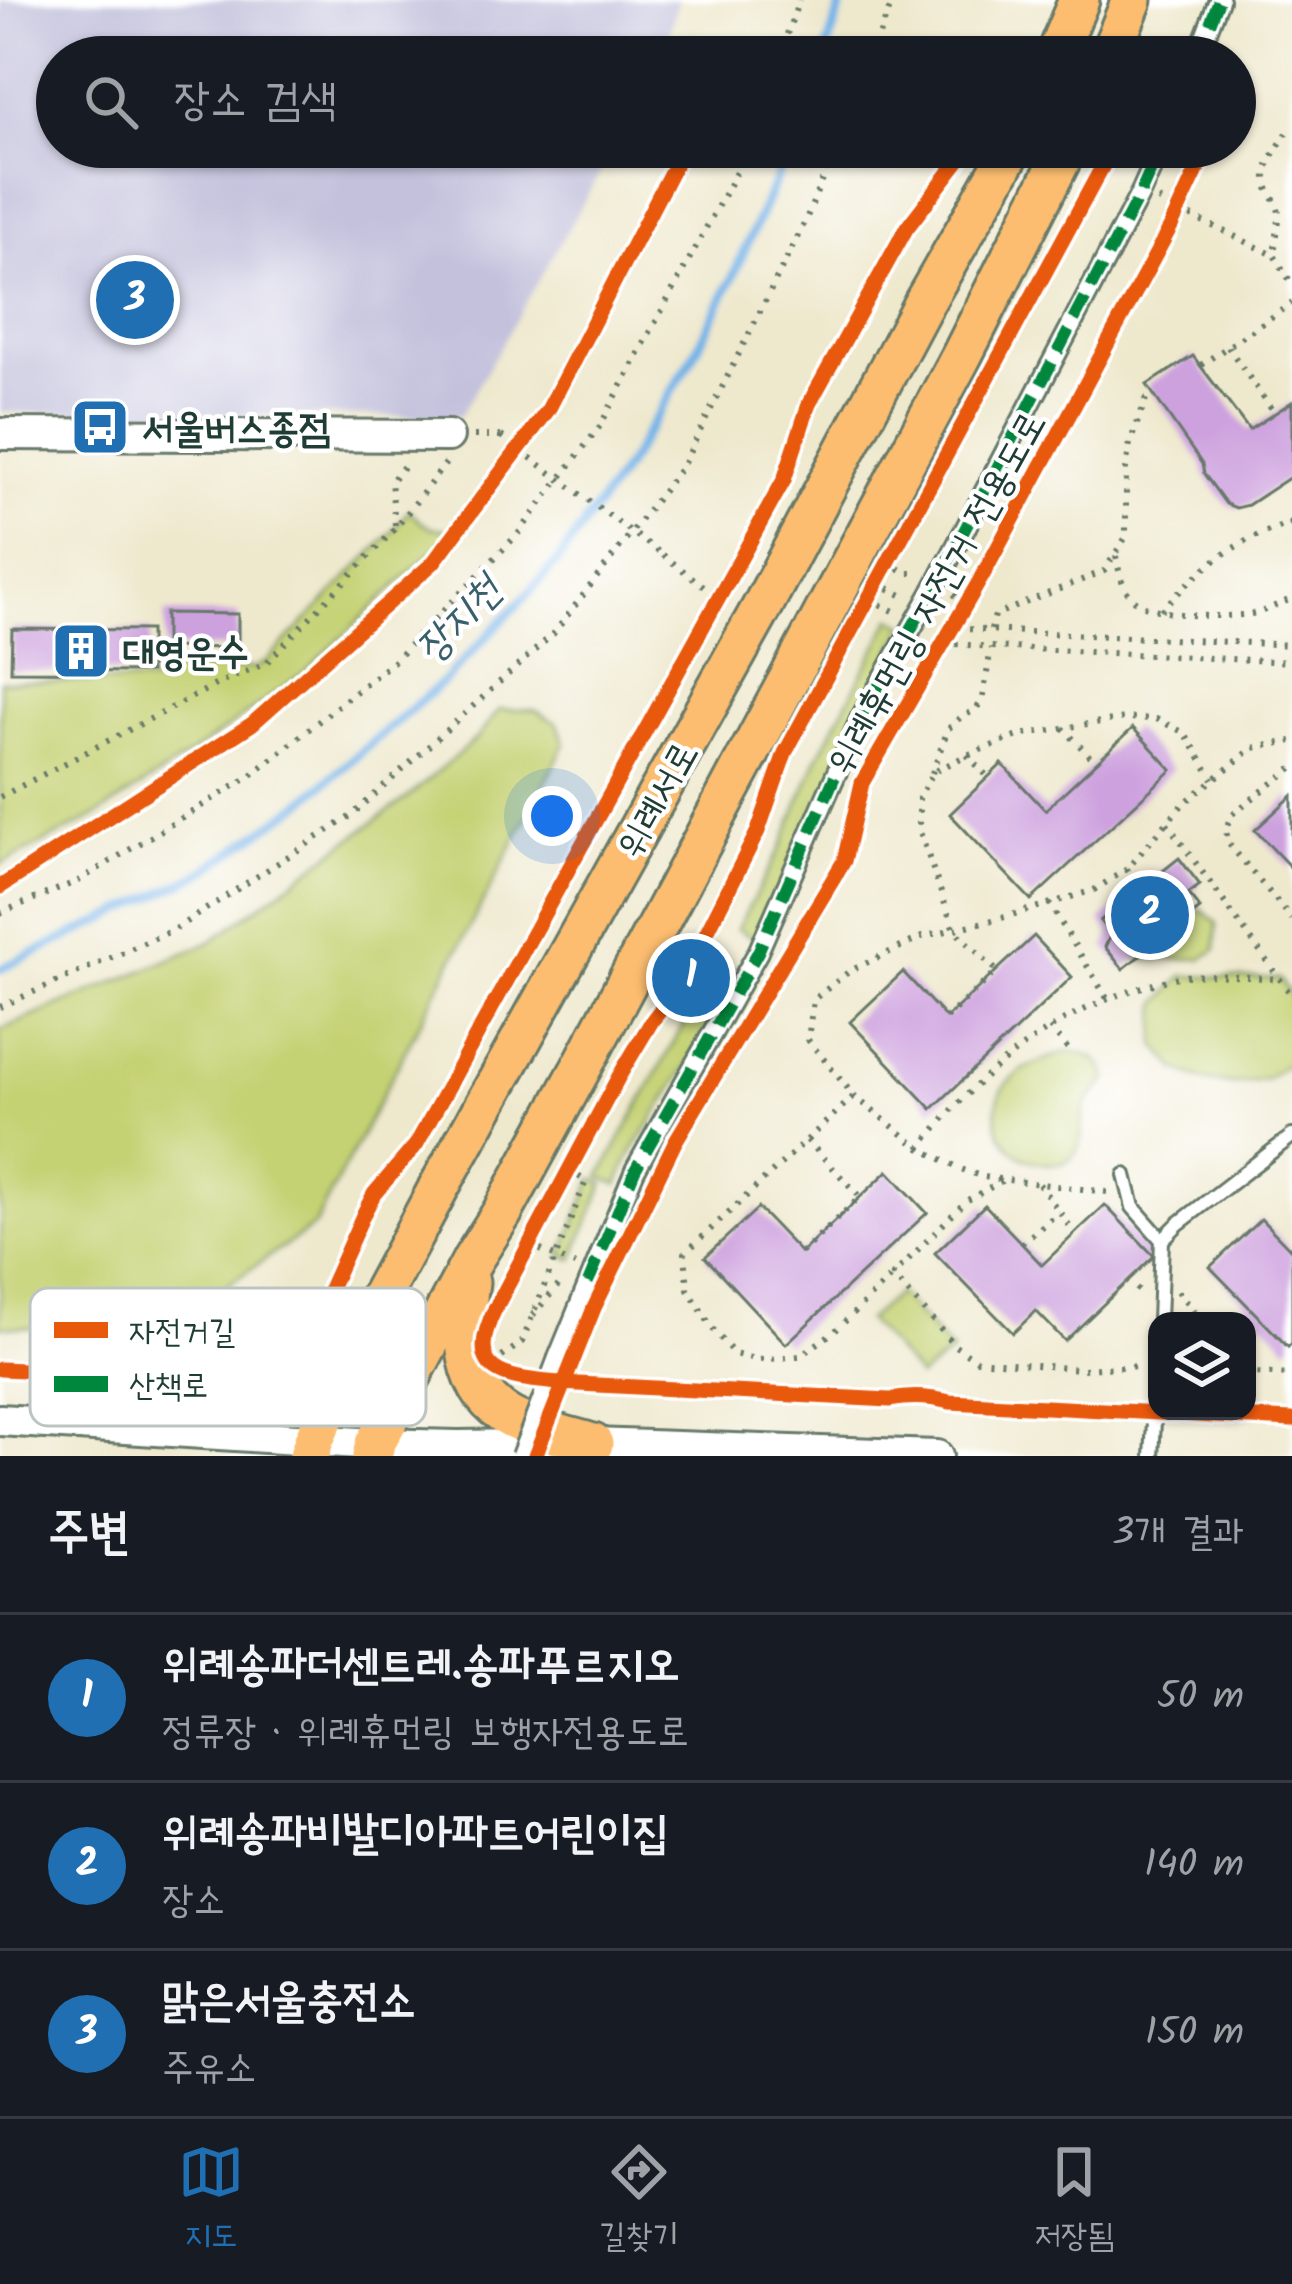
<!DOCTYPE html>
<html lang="ko">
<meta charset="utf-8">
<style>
:root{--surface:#171b24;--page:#20242c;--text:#f1f3f6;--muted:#9ea1a6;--line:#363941;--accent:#1f6fb2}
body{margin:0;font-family:Kalam,"Poor Story",sans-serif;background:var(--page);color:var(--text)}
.controls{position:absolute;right:36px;bottom:36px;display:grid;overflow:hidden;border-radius:24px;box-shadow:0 3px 9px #0004}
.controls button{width:108px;height:108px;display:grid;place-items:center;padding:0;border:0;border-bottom:3px solid var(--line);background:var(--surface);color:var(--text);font:60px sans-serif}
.you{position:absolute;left:552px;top:816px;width:42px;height:42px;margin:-30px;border:9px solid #fff;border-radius:50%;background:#1a73e8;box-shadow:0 0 0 18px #1a73e833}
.badge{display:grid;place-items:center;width:78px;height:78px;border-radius:50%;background:var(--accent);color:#fff;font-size:39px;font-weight:700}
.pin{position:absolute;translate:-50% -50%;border:6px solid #fff;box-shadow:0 3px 12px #0006}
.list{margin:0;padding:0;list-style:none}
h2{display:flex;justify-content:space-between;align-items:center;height:156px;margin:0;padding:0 48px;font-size:51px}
h2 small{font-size:39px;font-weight:400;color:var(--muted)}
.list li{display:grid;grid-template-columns:78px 1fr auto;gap:36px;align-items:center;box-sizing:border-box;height:168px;padding:0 48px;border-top:3px solid var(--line)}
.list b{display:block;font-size:45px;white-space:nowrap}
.list p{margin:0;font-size:39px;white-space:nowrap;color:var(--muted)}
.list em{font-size:39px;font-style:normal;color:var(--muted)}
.icon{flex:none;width:66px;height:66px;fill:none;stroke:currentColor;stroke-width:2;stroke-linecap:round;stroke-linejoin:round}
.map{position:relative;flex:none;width:1292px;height:1456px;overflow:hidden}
.search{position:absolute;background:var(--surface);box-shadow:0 3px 9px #0004;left:36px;right:36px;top:36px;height:132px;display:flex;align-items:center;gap:30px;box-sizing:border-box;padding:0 42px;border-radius:66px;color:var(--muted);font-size:45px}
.sheet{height:660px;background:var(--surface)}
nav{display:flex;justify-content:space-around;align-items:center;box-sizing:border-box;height:168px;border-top:3px solid var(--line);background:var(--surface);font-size:33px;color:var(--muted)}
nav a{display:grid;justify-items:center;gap:6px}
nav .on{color:var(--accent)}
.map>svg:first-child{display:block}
.industrial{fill:#c3c1dc}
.green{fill:#c5d273;stroke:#728854;stroke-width:3}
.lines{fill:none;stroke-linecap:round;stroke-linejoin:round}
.stream{stroke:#75b3e8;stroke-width:9}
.building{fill:#cda1de}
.service-casing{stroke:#677969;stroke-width:18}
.pedestrian-casing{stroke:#677969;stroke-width:24}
.tertiary-casing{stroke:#677969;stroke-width:36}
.primary-casing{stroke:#677969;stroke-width:45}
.path{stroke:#677969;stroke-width:6;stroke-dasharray:3 9;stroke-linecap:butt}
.service{stroke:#fff;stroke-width:12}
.pedestrian{stroke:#fff;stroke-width:18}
.tertiary{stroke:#fff;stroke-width:30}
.primary{stroke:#fcbd6f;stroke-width:39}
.pedestrian-bridge-casing{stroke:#677969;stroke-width:24;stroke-linecap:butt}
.path-bridge{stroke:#677969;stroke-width:6;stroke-dasharray:3 9;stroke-linecap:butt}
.pedestrian-bridge{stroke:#fff;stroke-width:18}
.quiet{stroke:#00873e;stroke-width:12;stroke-dasharray:24 12;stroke-linecap:butt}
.cycleway-casing{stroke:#fff;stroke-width:22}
.cycleway{stroke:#e8590c;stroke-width:15}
.labels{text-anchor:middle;stroke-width:9;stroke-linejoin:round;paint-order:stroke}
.poi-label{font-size:39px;font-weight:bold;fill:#1f3d34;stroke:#fff;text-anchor:start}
.street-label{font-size:39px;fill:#1f3d34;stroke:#fff}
.water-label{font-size:42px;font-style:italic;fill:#39606a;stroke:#fff}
.key{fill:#fff;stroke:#bcc5c2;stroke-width:3}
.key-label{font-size:33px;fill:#1f3d34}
</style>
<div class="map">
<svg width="1292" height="1456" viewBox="0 0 1292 1456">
<rect width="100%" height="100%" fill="#fff"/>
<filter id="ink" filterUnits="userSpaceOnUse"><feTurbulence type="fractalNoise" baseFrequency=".00833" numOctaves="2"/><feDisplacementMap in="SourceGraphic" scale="24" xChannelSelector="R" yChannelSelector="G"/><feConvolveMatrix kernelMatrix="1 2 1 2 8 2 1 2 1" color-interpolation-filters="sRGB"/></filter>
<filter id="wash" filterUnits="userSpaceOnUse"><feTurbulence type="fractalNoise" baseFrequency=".004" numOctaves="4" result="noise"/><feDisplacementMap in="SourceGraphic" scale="48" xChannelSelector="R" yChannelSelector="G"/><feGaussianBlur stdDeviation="2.7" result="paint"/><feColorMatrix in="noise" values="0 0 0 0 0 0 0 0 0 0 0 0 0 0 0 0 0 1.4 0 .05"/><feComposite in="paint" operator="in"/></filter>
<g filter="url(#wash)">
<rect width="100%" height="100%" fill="#eee8cc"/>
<polygon class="industrial" points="0,0 678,0 663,57 57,57 57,147 615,147 460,417 0,412"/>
<g class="green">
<path d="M409,510C423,528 434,530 456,529L306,671L195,751L98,815L0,865V681L159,682L160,670L254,668L266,662L395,529Z"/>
<polygon points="892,618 905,625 757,940 737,929 782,846 816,761"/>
<polygon points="499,710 535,710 558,724 565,744 314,1226 155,1334 0,1326 0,1030 209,943 412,794 477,738"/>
<polygon points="1200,909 1217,923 1216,950 1202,959 1136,959"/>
<polygon points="718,962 740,973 687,1066 631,1154 618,1184 600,1177"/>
<polygon points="1183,976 1279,979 1292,996 1292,1060 1267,1079 1237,1084 1205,1081 1177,1070 1156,1045 1158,1004"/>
<path d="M1070,1051C1091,1055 1101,1058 1108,1079C1102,1087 1095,1092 1089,1100C1077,1116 1090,1143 1069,1160C1061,1166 1051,1164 1042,1163C1006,1159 983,1118 1005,1086C1020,1066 1048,1058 1070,1051Z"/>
<polygon points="593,1179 604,1184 573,1259 562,1255"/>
<polygon points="898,1293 952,1352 919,1377 867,1320"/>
</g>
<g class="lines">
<g class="stream">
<polyline points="824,57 843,0"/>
<polyline points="0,969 197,876 298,806 445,680 526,596 557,562 625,468 693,357 732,279 790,147"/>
</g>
</g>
<g id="blocks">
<g class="building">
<polygon points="1193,356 1249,430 1292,402 1292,476 1248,505 1236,508 1226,504 1204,474 1202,464 1147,385"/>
<polygon points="165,613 238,614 238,648 165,647"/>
<polygon points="12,629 150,630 150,672 11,671"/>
<polygon points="1133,728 1172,770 1031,900 950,814 1002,764 1045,810"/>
<polygon points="1292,796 1292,869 1255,830"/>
<polygon points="1179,858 1200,885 1188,894 1200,909 1123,969 1105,947 1111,934 1100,921"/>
<polygon points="1034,936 1072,977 932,1109 850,1022 903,972 946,1018"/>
<polygon points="888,1171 927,1213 786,1344 705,1257 758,1208 801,1253"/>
<polygon points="985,1205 1042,1265 1105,1205 1154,1256 1065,1341 1036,1311 1013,1333 935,1253"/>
<polygon points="1261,1219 1292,1251 1292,1343 1288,1347 1210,1267"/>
</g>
</g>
</g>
<g filter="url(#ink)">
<use href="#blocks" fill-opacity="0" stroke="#677969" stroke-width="3"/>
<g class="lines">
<defs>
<g id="service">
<polyline points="1125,1175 1133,1207 1162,1240 1159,1321"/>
<polyline points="1162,1240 1178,1224 1292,1136"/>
<polyline points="1152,1456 1157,1371"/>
</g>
<g id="pedestrian">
<polyline points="1197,57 1219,0"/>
<polyline points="558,1358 635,1170 758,952 861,717 930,596 1141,192 1161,147"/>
</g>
<g id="tertiary">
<polyline points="0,434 448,436"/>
<polyline points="0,1420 375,1444 458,1446 593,1444 937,1456"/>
</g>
<g id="primary">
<polyline points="1055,57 1079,0"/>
<polyline points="1109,57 1132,0"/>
<path d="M469,1282C462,1330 460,1392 512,1418C536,1430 567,1436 593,1444"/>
<polyline points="309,1456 314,1440 372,1312 439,1187 760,611 921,308 1013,147"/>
<polyline points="372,1456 375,1444 473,1259 502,1213 585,1061 961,357 1067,147"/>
</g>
</defs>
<use href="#service" class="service-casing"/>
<use href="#pedestrian" class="pedestrian-casing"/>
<use href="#tertiary" class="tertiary-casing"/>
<use href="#primary" class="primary-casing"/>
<g class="path">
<polyline points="779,57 799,0"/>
<polyline points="871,57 893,0"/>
<path d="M1287,133C1277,149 1260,169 1268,188C1272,199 1279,203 1279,215C1279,228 1275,243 1274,255L1292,284"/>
<polyline points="1158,200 1274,255"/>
<polyline points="1228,347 1274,413"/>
<polyline points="1201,365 1292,303"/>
<polyline points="474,436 501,436"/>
<polyline points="395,525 391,481 404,466"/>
<polyline points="663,555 718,597"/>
<path d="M1116,556C1119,571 1122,589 1134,600C1153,617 1231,619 1256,613C1268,610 1280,603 1292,599"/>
<polyline points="888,562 906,573 917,573"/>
<polyline points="877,583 906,597"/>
<polyline points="954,594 965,606"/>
<polyline points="869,599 898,613"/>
<path d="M1161,610C1206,565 1230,542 1292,523"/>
<polyline points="958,625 966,629 1292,645"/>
<polyline points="991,630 995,615 1104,571 1126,537 1126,468 1130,443 1146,399 1154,396"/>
<polyline points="945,639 955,644 991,647 1292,662"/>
<polyline points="1063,728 1096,763"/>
<polyline points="967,755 989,778"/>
<polyline points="1292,768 1231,815 1226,829 1228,843 1292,919"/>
<polyline points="932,773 948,729 961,717 976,710 983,698 991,648"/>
<polyline points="0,797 219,683 266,663 395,529 446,463"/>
<polyline points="1167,823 1292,996"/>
<polyline points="1127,869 1140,889"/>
<polyline points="1049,903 1108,1000"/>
<polyline points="0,913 78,881 249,777 394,661 518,534 600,426 736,172 745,147"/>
<polyline points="0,1007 175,929 351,816 554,633 683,465 805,222 835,147"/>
<polyline points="946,1018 997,971 954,930 919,829 919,798 932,773 967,755 1021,735 1125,718 1156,719 1185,733 1213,779"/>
<polyline points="1050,1028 1070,1051"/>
<polyline points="853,1097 685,1253 688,1289 712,1328 734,1354 759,1360 800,1356 835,1331 893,1275"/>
<path d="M920,1148C980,1071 1055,1011 1150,985C1162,982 1174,977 1186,976C1217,974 1249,977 1279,979"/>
<polyline points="1002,1181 966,1201 893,1275 955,1346 977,1360 1081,1369 1141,1366"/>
<polyline points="1039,1184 1075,1233"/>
<polyline points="1107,1192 983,1177 961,1169 920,1148 854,1096 808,1040 813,1000 851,970 922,937 1005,917 1094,890 1127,869 1183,804 1253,748 1292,741"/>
<polyline points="1022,1243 1059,1212"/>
<polyline points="529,1245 575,1265"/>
<polyline points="1290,1249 1292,1247"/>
<polyline points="801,1253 860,1197 806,1139"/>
<polyline points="1127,1281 1142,1293"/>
<polyline points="1178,1291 1203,1321"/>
<polyline points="533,1315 563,1280"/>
<polyline points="502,1357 522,1342 586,1181 568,1170"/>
<polyline points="1247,1368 1254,1373 1292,1375"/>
</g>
<use href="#service" class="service"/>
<use href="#pedestrian" class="pedestrian"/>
<use href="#tertiary" class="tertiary"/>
<use href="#primary" class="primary"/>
<defs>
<polyline id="pedestrian-bridge" points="521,1456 558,1358"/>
</defs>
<use href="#pedestrian-bridge" class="pedestrian-bridge-casing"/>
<polyline class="path-bridge" points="501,436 663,555"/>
<use href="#pedestrian-bridge" class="pedestrian-bridge"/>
<g class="quiet">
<polyline points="1197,57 1219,0"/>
<polyline points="588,1283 635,1170 758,952 861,717 930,596 1141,192 1161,147"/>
</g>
<defs>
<g id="cycleway">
<path d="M1113,147L785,753L758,831L681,983L652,1021L618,1078L495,1309C462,1376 508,1378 559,1383L890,1400C910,1396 930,1397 950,1402L1292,1420"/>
<polyline points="0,887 252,724 433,563 548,410 684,147"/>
<polyline points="0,1369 240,1379 281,1372 296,1364 364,1213 374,1194 416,1145 784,480 809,404 906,229 959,160 966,147"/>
<polyline points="535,1456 594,1308 675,1142 844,861 862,783 983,575 1171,226 1208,147"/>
</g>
</defs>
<use href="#cycleway" class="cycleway-casing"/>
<use href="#cycleway" class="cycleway"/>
</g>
</g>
<defs>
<symbol id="bus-square" viewBox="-11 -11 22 22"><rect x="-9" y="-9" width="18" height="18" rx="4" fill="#1f6fb2" stroke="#fff"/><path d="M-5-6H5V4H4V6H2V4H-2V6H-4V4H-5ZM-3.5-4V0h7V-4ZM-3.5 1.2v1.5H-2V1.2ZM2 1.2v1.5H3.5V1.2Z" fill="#fff"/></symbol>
<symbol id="building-square" viewBox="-11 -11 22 22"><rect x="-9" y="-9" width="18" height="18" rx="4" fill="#1f6fb2" stroke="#fff"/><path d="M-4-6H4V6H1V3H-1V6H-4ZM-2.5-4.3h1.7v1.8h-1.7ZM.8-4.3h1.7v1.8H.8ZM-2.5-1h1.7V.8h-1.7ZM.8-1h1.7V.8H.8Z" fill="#fff"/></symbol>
</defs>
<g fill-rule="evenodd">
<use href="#bus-square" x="67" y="394" width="66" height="66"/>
<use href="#building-square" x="48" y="618" width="66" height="66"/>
</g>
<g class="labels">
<g class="poi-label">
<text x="142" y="441">서울버스종점</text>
<text x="123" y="665">대영운수</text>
</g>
<g class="street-label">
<text transform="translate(935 592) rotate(-61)" y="14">위례휴먼링 자전거 전용도로</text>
<text transform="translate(656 799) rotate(-61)" y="14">위례서로</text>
</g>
<g class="water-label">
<text transform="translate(457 618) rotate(-46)" y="15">장지천</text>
</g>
</g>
<rect x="30" y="1288" width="396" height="138" rx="18" class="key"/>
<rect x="54" y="1322" width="54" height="16" fill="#e8590c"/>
<rect x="54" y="1376" width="54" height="16" fill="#00873e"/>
<g class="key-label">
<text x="129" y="1342">자전거길</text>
<text x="129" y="1396">산책로</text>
</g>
</svg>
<div class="controls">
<button><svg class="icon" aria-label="layers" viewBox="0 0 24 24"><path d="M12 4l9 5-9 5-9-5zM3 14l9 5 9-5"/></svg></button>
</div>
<div class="you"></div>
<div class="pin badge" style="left:691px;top:978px">1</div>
<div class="pin badge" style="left:1150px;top:915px">2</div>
<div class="pin badge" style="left:135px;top:300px">3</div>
<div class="search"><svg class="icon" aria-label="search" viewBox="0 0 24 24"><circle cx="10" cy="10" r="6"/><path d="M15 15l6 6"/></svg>장소 검색</div>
</div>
<section class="sheet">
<h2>주변<small>3개 결과</small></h2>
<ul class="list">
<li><span class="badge">1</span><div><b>위례송파더센트레.송파푸르지오</b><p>정류장 · 위례휴먼링 보행자전용도로</p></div><em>50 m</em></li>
<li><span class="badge">2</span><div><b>위례송파비발디아파트어린이집</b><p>장소</p></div><em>140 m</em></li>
<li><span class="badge">3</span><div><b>맑은서울충전소</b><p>주유소</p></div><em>150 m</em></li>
</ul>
</section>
<nav>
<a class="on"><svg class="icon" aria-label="map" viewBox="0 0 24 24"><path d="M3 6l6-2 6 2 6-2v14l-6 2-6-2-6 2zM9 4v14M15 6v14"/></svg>지도</a>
<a><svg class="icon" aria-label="directions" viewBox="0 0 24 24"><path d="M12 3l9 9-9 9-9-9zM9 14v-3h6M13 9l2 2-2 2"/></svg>길찾기</a>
<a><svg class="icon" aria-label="saved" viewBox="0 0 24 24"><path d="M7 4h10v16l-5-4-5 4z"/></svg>저장됨</a>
</nav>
